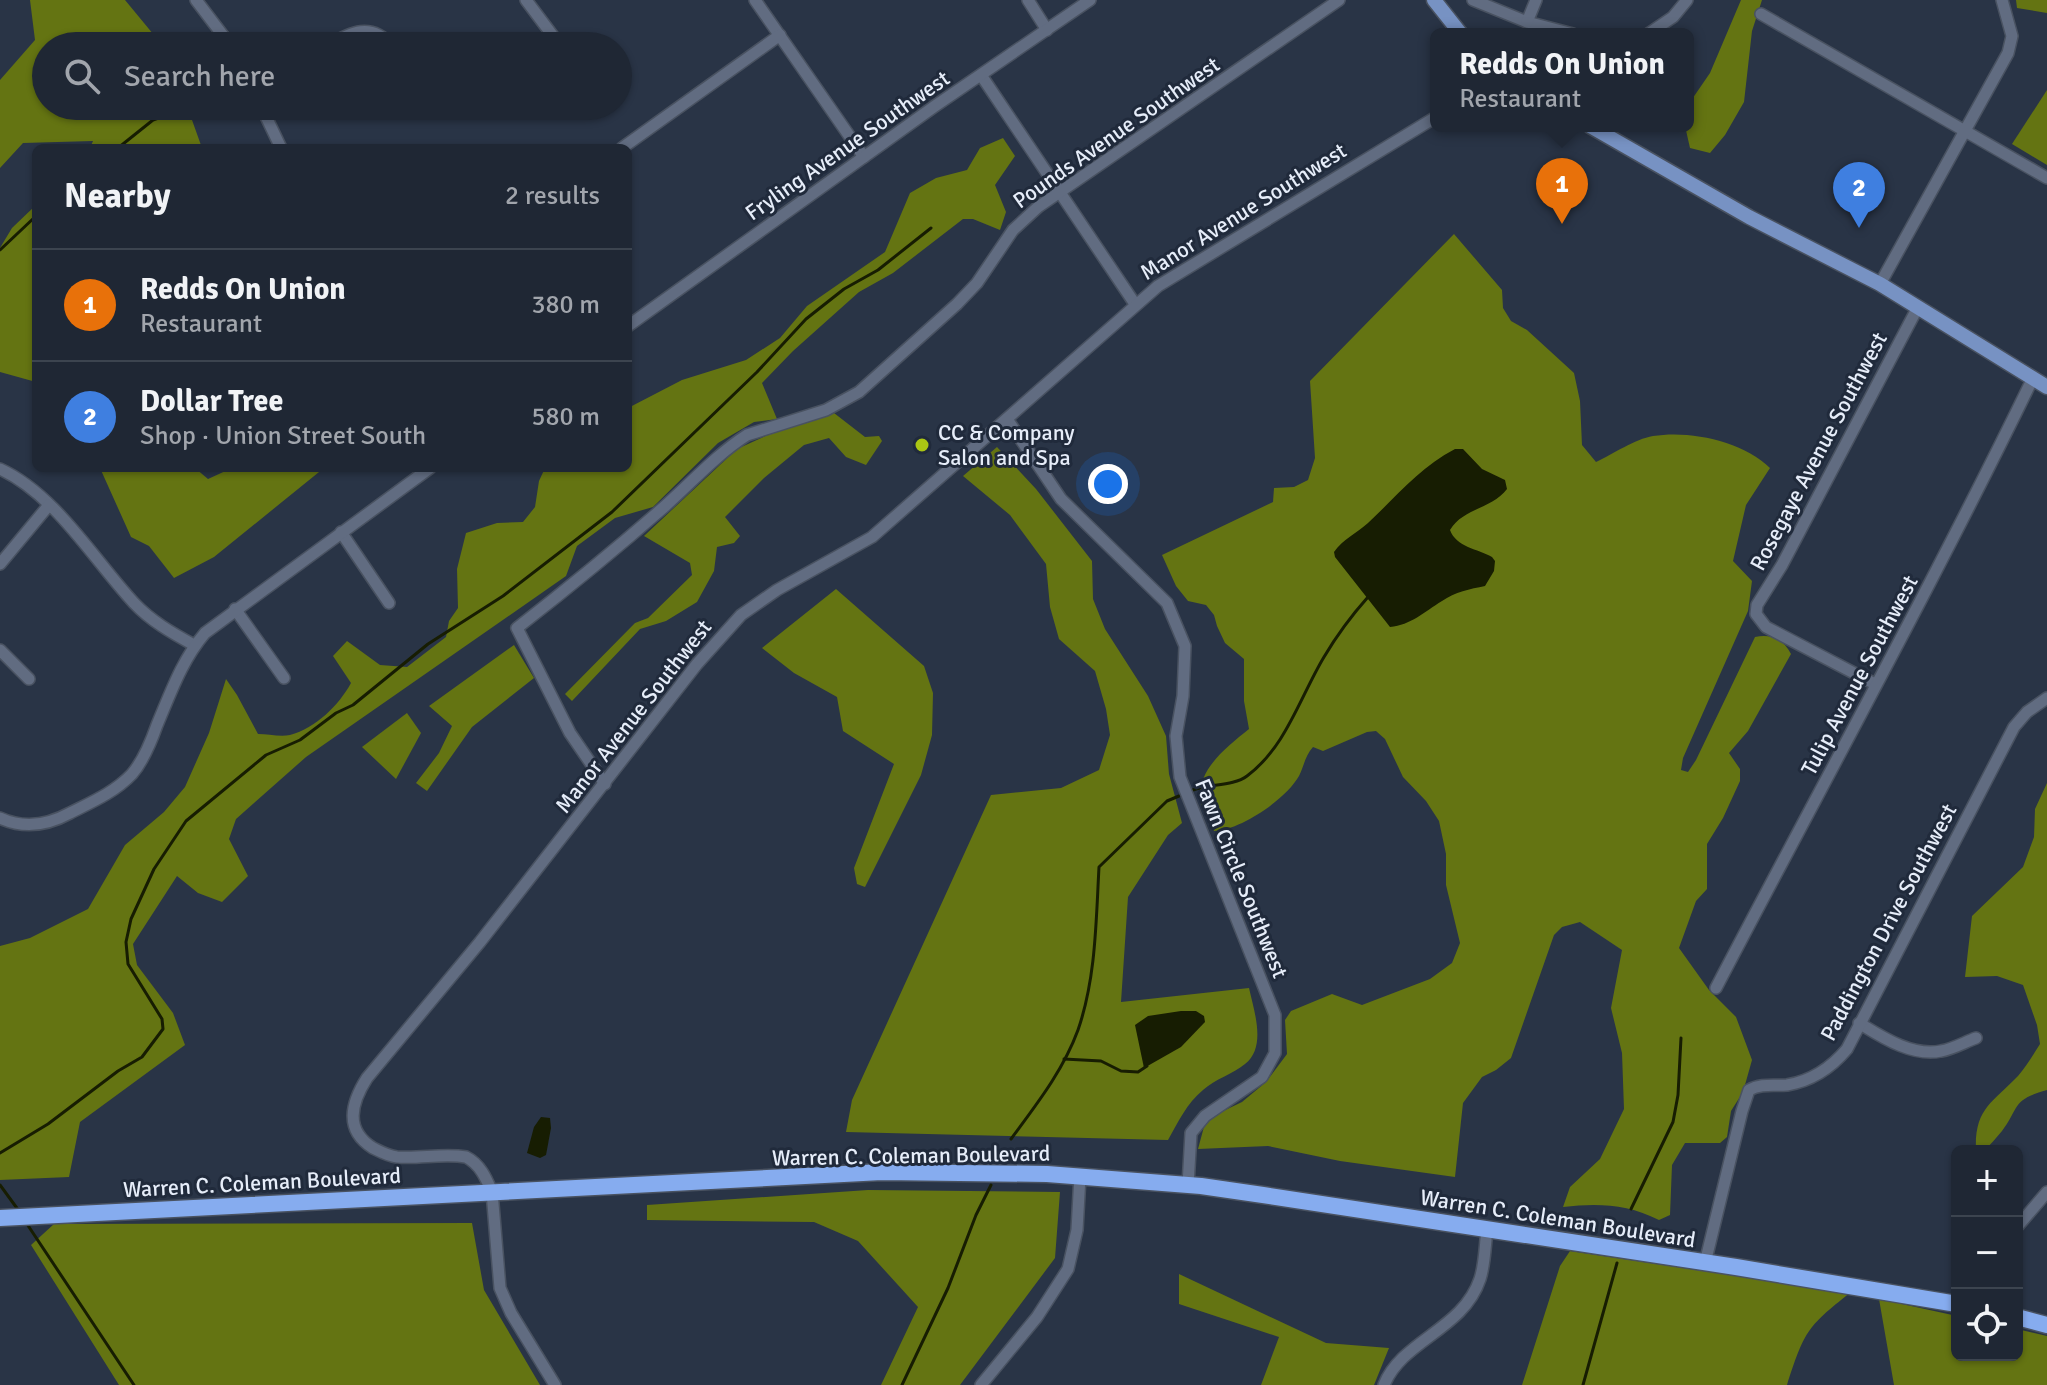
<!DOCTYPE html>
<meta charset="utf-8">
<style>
:root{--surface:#1f2734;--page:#272f3c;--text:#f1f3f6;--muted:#a1a5ac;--line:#3c444f;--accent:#abc614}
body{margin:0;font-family:Signika,sans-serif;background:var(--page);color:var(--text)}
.controls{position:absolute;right:24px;bottom:24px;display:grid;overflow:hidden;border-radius:12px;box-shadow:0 2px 6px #0004}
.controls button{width:72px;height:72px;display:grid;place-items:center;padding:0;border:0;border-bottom:2px solid var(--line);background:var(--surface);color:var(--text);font:40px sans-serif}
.you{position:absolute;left:1108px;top:484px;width:28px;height:28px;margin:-20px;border:6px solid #fff;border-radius:50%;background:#1a73e8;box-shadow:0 0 0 12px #1a73e833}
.badge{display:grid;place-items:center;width:52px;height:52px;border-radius:50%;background:var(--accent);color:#fff;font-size:26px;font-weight:700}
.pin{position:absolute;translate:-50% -66px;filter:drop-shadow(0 2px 4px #0008)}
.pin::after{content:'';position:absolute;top:42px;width:28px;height:24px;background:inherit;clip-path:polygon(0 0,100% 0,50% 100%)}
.popup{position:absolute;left:1430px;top:28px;width:264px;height:104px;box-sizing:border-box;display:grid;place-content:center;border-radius:12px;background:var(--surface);filter:drop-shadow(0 2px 6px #0005);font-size:26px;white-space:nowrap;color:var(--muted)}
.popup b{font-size:30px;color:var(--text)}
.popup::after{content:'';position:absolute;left:50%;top:100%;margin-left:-16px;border:16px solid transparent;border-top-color:var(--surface)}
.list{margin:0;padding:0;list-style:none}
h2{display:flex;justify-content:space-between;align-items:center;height:104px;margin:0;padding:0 32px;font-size:34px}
h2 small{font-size:26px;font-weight:400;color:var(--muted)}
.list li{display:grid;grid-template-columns:52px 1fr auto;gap:24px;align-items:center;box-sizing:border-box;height:112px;padding:0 32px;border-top:2px solid var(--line)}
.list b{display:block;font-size:30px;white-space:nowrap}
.list p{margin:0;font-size:26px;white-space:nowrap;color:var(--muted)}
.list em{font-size:26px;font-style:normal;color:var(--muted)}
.icon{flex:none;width:44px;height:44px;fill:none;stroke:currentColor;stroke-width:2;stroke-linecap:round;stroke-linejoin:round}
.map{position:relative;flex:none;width:2047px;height:1385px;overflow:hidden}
.search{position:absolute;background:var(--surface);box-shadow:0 2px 6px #0004;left:32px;top:32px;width:600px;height:88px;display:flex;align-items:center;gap:20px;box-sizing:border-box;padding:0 28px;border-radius:44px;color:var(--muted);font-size:30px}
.panel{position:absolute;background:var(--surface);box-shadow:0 2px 6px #0004;left:32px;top:144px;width:600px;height:328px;border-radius:12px}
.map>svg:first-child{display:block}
.forest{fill:#647412}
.water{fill:#171d02}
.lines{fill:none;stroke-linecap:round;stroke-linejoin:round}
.stream{stroke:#171d02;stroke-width:3}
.minor-casing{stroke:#495261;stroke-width:14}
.major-casing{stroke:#495261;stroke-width:17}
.highway-casing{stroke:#495261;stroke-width:19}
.minor{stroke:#616c81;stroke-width:11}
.major{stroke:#7792c3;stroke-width:14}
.highway{stroke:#86acef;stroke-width:16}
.poi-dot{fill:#abc614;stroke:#202a3b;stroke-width:3}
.labels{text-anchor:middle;stroke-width:6;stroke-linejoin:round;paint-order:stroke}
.street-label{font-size:22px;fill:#e6edf9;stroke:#202a3b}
.poi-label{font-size:22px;fill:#e6edf9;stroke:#202a3b;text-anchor:start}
</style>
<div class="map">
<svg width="2047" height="1385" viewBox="0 0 2047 1385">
<rect width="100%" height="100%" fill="#293446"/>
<g class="forest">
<polygon points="30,0 125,0 163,46 46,46 46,106 187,106 202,148 90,148 93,141 23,143 0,168 0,80 35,40"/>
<polygon points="1741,0 1762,0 1752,31 1744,102 1725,135 1710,153 1690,148 1685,126 1688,126 1688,105 1710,73"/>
<polygon points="2016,0 2047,0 2047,13 2017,8"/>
<polygon points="2047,90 2047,165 2012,144"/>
<path d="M1003,138L1015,156L995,185L1006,212L1000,230L973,219H963L893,273L859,292L793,351L762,383L777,419L754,422L718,443L653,507L615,518L577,546L566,576L306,757L236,819L229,839L248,876L222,902L198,893L177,876L133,944L137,965L173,1013L185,1045L80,1122L69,1177L0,1180V946L30,938L88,909L125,845L164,812L185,787L209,733L226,679L237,695L258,734C268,734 280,737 290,735C316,728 339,705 351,683L333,656L347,641L380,665L407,667L446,637L449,621L458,608L457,569L466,533L497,523L523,522L535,507L539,481L545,468H628V408L682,380L746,360L780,338L807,306L885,252L910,193L936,178L967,170L980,148Z"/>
<polygon points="36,205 36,382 0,372 0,248 12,228"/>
<path d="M1454,234L1502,290L1503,308L1511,321L1527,330L1574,373L1580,401L1582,445L1596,462C1613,454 1635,439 1653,436C1690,430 1743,441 1770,468L1746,505L1733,561L1752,581L1748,611L1683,758L1681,770L1688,772L1696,760L1755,637C1771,633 1784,640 1791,654L1748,731L1729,753L1740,769V781L1723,818L1707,844V889L1696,901L1679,948L1709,990L1736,1017L1752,1060L1743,1092L1731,1111L1727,1137L1720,1143H1685L1672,1165L1670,1215L1659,1220C1627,1204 1598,1203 1563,1207L1570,1187L1600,1159L1624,1109L1622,1053L1611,1008L1622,950L1580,922L1562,927L1554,935L1511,1058L1496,1070L1482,1077L1463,1103L1455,1177L1340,1161L1268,1146L1198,1149L1205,1123L1219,1113L1242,1102L1266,1082L1287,1054L1285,1020L1291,1011L1332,994L1362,1005L1430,979L1452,963L1460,943L1446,885V854L1439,821L1426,801L1403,777L1385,739L1376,731L1367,732L1323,751L1313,747C1305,756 1304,766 1299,776C1286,799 1241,830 1214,831C1210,821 1199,806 1200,795C1200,767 1229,745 1249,729L1244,701V659L1225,643L1217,626L1214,615L1206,605L1188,601L1176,586L1162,555L1273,502L1274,488L1294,487L1308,480L1315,458L1310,381Z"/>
<polygon points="834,413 865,437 879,436 882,441 866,465 846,457 829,438 804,445 764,478 725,517 740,536 734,543 717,547 714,571 697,602 666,621 640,629 572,701 565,694 635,623 648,618 692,575 690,563 644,536 737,449 772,433"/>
<path d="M997,447L1036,489L1092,561L1093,599L1105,629L1148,696L1166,736L1169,774L1182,823L1168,835L1128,897L1121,1002L1249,988C1254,1011 1267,1047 1245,1064C1233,1074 1215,1079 1203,1090C1187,1103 1178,1122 1168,1140L846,1132L852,1100L991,795L1061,788L1099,770L1110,735L1106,709L1095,671L1059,639L1050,607L1046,564L1010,515L963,476Z"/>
<polygon points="100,468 195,468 208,479 232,468 324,468 214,557 174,578 149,546 131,537"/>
<polygon points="836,589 924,666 933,693 932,735 921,775 865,887 857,884 854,868 894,764 843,731 837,697 794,673 762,648"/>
<polygon points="514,645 534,678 472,727 427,791 416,783 439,753 452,726 429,706"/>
<polygon points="407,713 421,733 396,779 362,747"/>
<path d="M2047,783V1090C2011,1100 2020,1107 2002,1131C1996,1138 1990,1145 1984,1151H1976C1974,1109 1992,1103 2018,1076C2026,1067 2033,1055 2040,1044L2037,1025L2023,985L1997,976L1965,977L1972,916L2023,867L2034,837L2035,809Z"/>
<polygon points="868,1190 1060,1192 1055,1258 960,1385 881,1385 918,1307 858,1241 814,1222 647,1220 647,1205"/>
<polygon points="472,1223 484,1290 540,1385 119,1385 31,1245 54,1224"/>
<path d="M1570,1251L1850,1293C1806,1327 1804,1333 1787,1385H1522L1560,1266Z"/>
<polygon points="1179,1274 1326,1343 1389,1348 1374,1385 1261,1385 1279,1337 1179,1304"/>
<polygon points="1879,1299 1957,1316 1957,1355 2017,1355 2017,1329 2047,1336 2047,1385 1894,1385"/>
</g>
<g class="water">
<path d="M1455,449H1463L1482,469L1505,480L1507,489C1492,509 1463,508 1450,530C1456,547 1478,549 1492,557L1495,561L1494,571L1485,586C1470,589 1455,592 1442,601C1424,612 1411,625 1390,627L1335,557L1334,552C1343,539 1356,534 1368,523C1396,497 1420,467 1455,449Z"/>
<polygon points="1181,1011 1196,1011 1204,1016 1205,1022 1181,1047 1144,1068 1135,1025 1148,1016"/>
<polygon points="541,1117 550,1118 551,1128 546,1155 540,1158 527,1153 534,1127"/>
</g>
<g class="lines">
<g class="stream">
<polyline points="118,148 153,120 175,112"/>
<polyline points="0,250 36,216"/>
<path d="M1193,790C1209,784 1234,786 1247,776C1286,747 1300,697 1324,657C1337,635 1352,615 1368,597"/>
<polyline points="1064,1059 1101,1061 1121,1071 1138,1072 1147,1066"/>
<path d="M1011,1139C1036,1105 1063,1071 1078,1030C1096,978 1096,921 1099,867L1167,801L1179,796"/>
<polyline points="0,1153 48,1124 118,1071 142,1057 163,1029 162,1019 128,964 126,942 131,919 154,869 186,821 266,755 300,740 336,713 353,705 428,644 503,596 612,512 757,372 806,319 844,289 878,270 931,228"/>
<polyline points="0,1185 19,1211"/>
<polyline points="1631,1209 1673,1122 1678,1095 1681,1038"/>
<polyline points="27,1224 134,1385"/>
<polyline points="902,1385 948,1288 976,1215 991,1185"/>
<polyline points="1583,1385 1617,1263"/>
</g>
<defs>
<g id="minor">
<polyline points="196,0 231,46"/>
<polyline points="526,0 553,36"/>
<polyline points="755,0 864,157"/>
<polyline points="1028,0 1047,30"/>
<polyline points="1473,0 1527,22 1573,34"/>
<polyline points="1761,14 2047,178"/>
<polyline points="1527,22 1536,0"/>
<polyline points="1648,34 1673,17 1687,0"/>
<path d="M327,46C351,32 371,22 392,46"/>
<polyline points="981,75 1135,304"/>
<polyline points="261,106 281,148"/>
<polyline points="430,106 433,111"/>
<polyline points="622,148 780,35"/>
<polyline points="1880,284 2008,53 2012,36 2002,0"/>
<polyline points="628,326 935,106 1090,0"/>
<polyline points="1007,419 1061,499 1167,603 1185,646 1183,696 1176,736 1180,777 1275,1015 1275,1053 1262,1077 1205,1116 1191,1133 1188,1185"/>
<path d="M0,469C55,494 94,560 134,603C151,621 172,633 194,645"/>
<polyline points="341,532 389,603"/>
<polyline points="0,564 49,505"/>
<polyline points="235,609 284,678"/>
<polyline points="0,650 29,679"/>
<polyline points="1875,684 1766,627 1756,614 1757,605 1782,565 1918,307"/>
<path d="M605,784L570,733L517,628C567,589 616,549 664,507C692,482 716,455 747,435L826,410L859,392L957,304L977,283L1013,230L1038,207L1339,0"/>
<path d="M0,818C24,829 48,825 70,813C92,802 115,792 132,774C144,760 151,742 157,725C171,692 182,660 205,633L430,468"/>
<path d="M1716,988C1822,785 1933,584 2033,378"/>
<path d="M1859,1023C1882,1037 1912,1057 1941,1051C1953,1049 1965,1042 1976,1038"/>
<polyline points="2017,1227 2047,1192"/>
<path d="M1705,1263L1742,1111L1749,1090C1761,1083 1774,1086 1787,1085C1811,1081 1831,1068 1847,1049L2014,727L2027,712L2047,698"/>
<path d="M555,1385L511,1313L500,1288L492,1192C486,1178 480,1164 466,1157C443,1153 420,1159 397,1157C388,1156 381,1152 373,1148C344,1130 351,1103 367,1078L480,942L697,664L741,615L777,590L872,537L1158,286L1436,117"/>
<polyline points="981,1385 1037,1317 1068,1269 1077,1230 1080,1176"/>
<path d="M1384,1385C1402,1340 1463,1330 1480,1279C1485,1264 1485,1245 1487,1230"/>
</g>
<g id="major">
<polyline points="1434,0 1461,34"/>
<polyline points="1590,126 1749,217 1880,284 2047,387"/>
</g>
<g id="highway">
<polyline points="0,1218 882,1172 1047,1174 1201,1186 1263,1195 1736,1267 1957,1304"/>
<polyline points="2017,1317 2047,1325"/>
</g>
</defs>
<use href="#minor" class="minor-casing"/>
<use href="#major" class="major-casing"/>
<use href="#highway" class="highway-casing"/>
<use href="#minor" class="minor"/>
<use href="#major" class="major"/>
<use href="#highway" class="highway"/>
</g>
<circle class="poi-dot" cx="922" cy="445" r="8"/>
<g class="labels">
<g class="street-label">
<text transform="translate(1116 132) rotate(-35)" y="8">Pounds Avenue Southwest</text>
<text transform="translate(847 145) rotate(-35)" y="8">Fryling Avenue Southwest</text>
<text transform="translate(1243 211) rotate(-32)" y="8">Manor Avenue Southwest</text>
<text transform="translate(1818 451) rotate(-62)" y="8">Rosegaye Avenue Southwest</text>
<text transform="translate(1859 675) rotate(-62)" y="8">Tulip Avenue Southwest</text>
<text transform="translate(633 716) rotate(-52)" y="8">Manor Avenue Southwest</text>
<text transform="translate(1242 878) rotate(68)" y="8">Fawn Circle Southwest</text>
<text transform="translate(1888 922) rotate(-62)" y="8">Paddington Drive Southwest</text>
<text transform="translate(911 1155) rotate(-1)" y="8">Warren C. Coleman Boulevard</text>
<text transform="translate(262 1182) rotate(-3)" y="8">Warren C. Coleman Boulevard</text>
<text transform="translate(1558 1218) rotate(9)" y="8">Warren C. Coleman Boulevard</text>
</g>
<g class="poi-label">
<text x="938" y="440">CC &amp; Company<tspan x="938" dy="25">Salon and Spa</tspan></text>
</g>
</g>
</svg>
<div class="controls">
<button>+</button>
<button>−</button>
<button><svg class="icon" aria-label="locate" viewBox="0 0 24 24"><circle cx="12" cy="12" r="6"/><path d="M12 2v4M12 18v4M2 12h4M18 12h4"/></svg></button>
</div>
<div class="you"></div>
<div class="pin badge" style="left:1562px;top:224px;background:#e8710a">1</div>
<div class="popup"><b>Redds On Union</b>Restaurant</div>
<div class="pin badge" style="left:1859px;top:228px;background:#3f7fe0">2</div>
<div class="search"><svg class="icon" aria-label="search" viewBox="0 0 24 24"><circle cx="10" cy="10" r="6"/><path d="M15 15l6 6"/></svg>Search here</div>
<section class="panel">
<h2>Nearby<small>2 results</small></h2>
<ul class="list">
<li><span class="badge" style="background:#e8710a">1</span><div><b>Redds On Union</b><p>Restaurant</p></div><em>380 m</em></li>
<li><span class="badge" style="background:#3f7fe0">2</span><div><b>Dollar Tree</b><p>Shop · Union Street South</p></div><em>580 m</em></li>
</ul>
</section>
</div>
